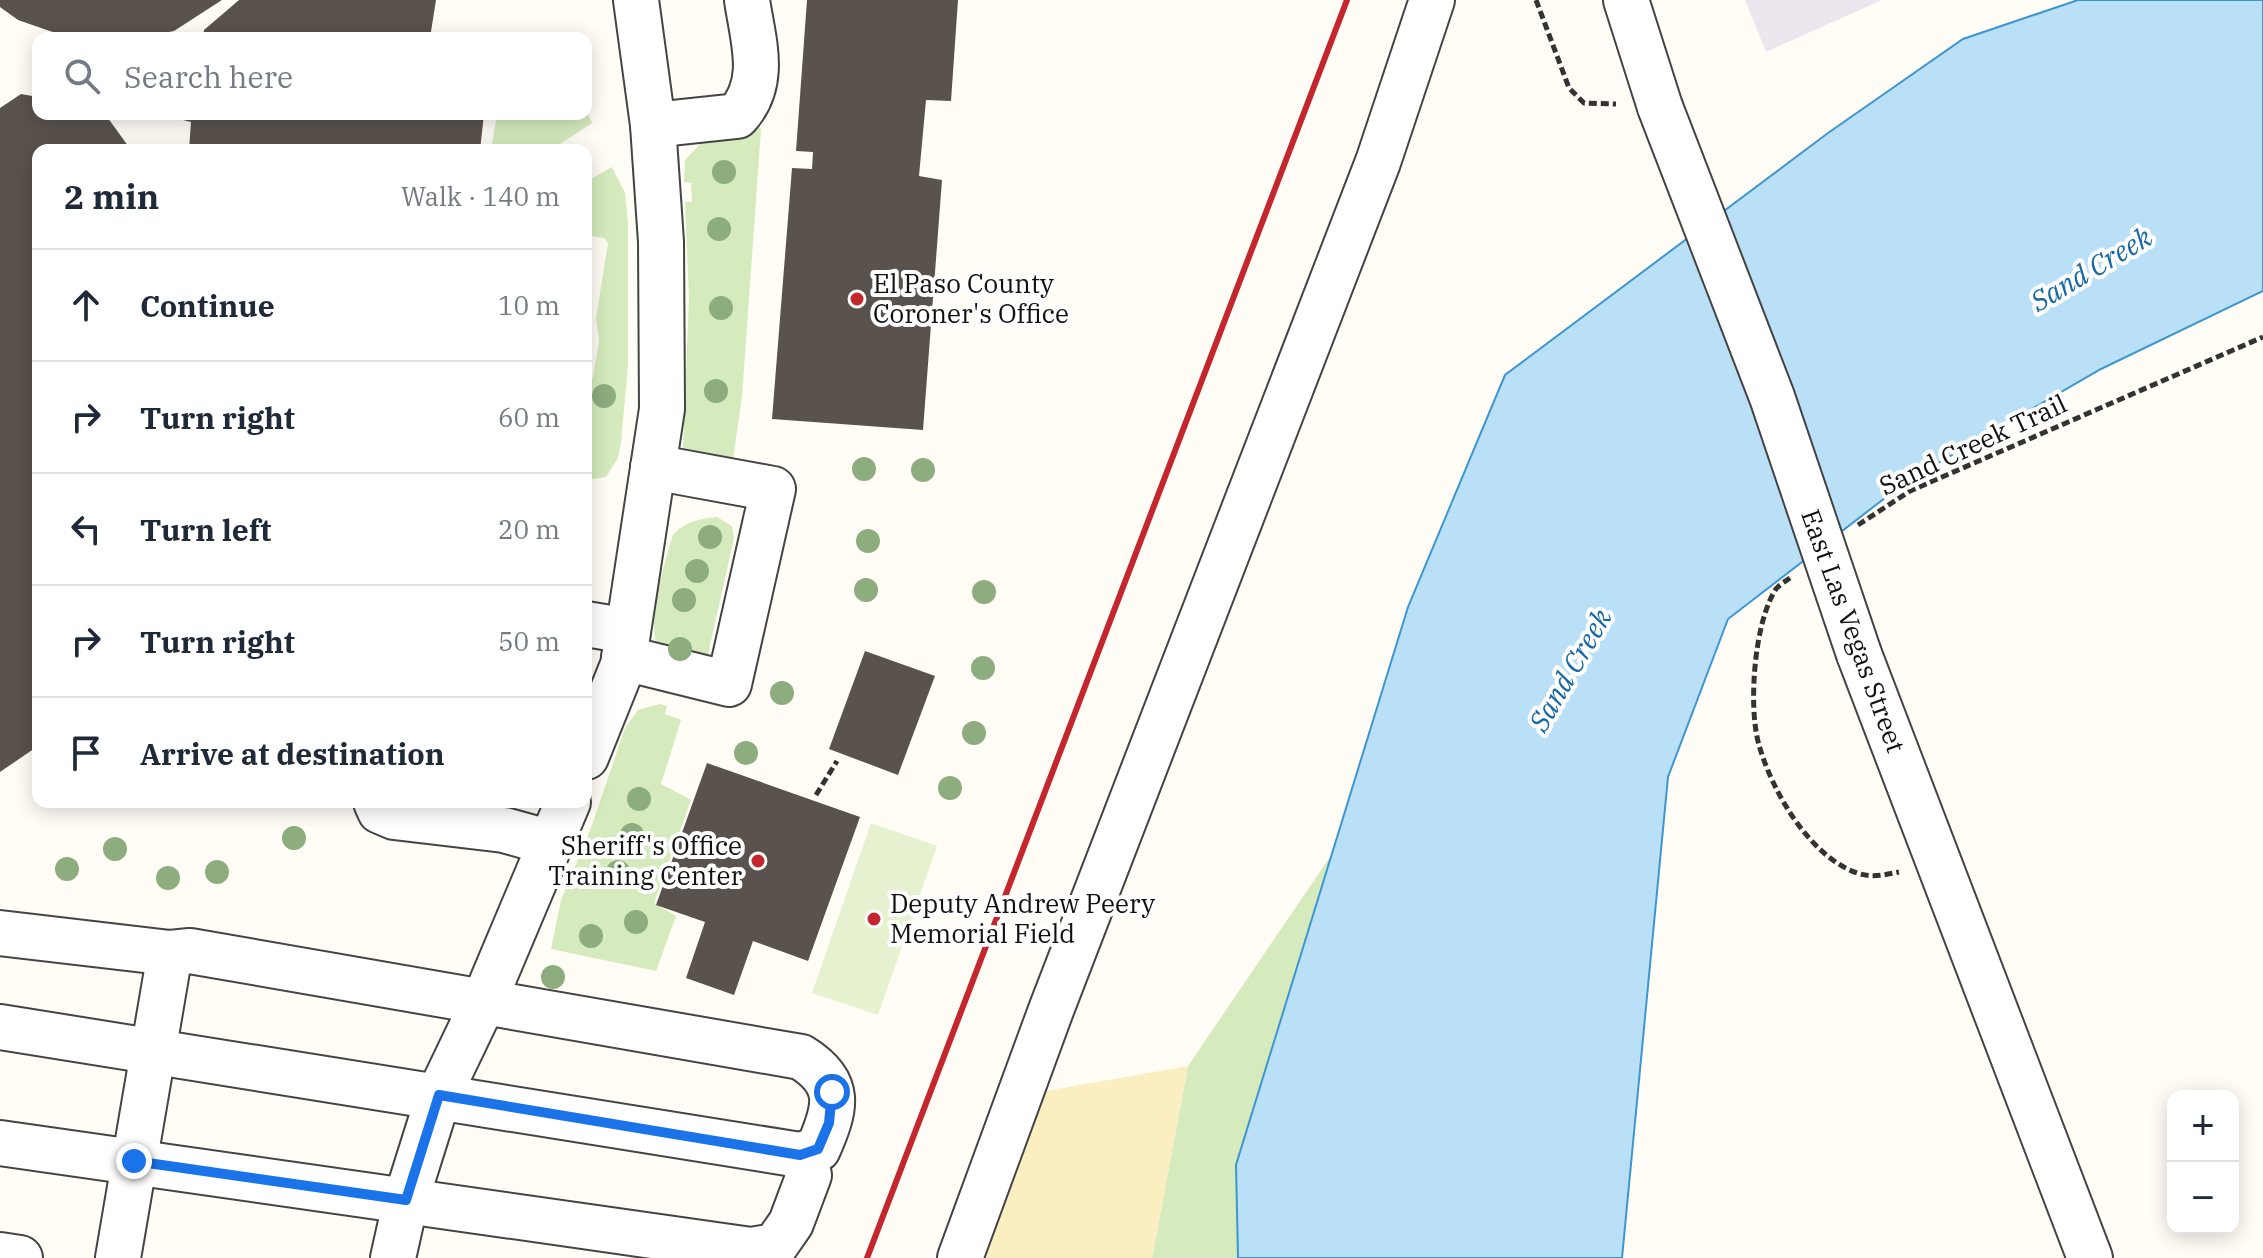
<!DOCTYPE html>
<meta charset="utf-8">
<style>
:root{--surface:#fff;--page:#f6f6f7;--text:#1f2937;--muted:#747a83;--line:#e0e1e3}
body{margin:0;font-family:"IBM Plex Serif",serif;background:var(--page);color:var(--text)}
.controls{position:absolute;right:24px;bottom:24px;display:grid;overflow:hidden;border-radius:16px;box-shadow:0 4px 20px #0003}
.controls button{width:72px;height:72px;display:grid;place-items:center;padding:0;border:0;border-bottom:2px solid var(--line);background:var(--surface);color:var(--text);font:40px sans-serif}
.stop{position:absolute;width:24px;height:24px;margin:-18px;border:6px solid #1a73e8;border-radius:50%;background:#fff}
.stop.end{background:#1a73e8;border-color:#fff;box-shadow:0 2px 8px #0008}
.list{margin:0;padding:0;list-style:none}
h2{display:flex;justify-content:space-between;align-items:center;height:104px;margin:0;padding:0 32px;font-size:34px}
h2 small{font-size:26px;font-weight:400;color:var(--muted)}
.list li{display:grid;grid-template-columns:52px 1fr auto;gap:24px;align-items:center;box-sizing:border-box;height:112px;padding:0 32px;border-top:2px solid var(--line)}
.list b{display:block;font-size:30px;white-space:nowrap}
.list em{font-size:26px;font-style:normal;color:var(--muted)}
.icon{flex:none;width:44px;height:44px;fill:none;stroke:currentColor;stroke-width:2;stroke-linecap:round;stroke-linejoin:round}
.map{position:relative;flex:none;width:2263px;height:1258px;overflow:hidden}
.search{position:absolute;background:var(--surface);box-shadow:0 4px 20px #0003;left:32px;top:32px;width:560px;height:88px;display:flex;align-items:center;gap:20px;box-sizing:border-box;padding:0 28px;border-radius:16px;color:var(--muted);font-size:30px}
.panel{position:absolute;background:var(--surface);box-shadow:0 4px 20px #0003;left:32px;top:144px;width:560px;height:664px;border-radius:16px}
.map>svg:first-child{display:block}
.industrial{fill:#eee6ef}
.green{fill:#d5ebbd}
.sand{fill:#fbeec1}
.pitch{fill:#e6f2cf}
.water{fill:#b9e0f7;stroke:#3f96cf;stroke-width:2}
.building{fill:#5a524d}
.lines{fill:none;stroke-linecap:round;stroke-linejoin:round}
.minor-casing{stroke:#444;stroke-width:48}
.path{stroke:#333;stroke-width:5;stroke-dasharray:8 4;stroke-linecap:butt}
.minor{stroke:#fff;stroke-width:44}
.rail{stroke:#c4262e;stroke-width:6}
.minor-bridge-casing{stroke:#444;stroke-width:48;stroke-linecap:butt}
.minor-bridge{stroke:#fff;stroke-width:44}
.tree{fill:#8dad7f}
.route{stroke:#1a73e8;stroke-width:10}
.poi-dot{fill:#c4262e;stroke:#fff;stroke-width:3}
.labels{text-anchor:middle;stroke-width:8;stroke-linejoin:round;paint-order:stroke}
.poi-label{font-size:26px;fill:#111;stroke:#fff;text-anchor:start}
.street-label{font-size:26px;fill:#111;stroke:#fff}
.water-label{font-size:28px;font-style:italic;fill:#1768a6;stroke:#fff}
</style>
<div class="map">
<svg width="2263" height="1258" viewBox="0 0 2263 1258">
<rect width="100%" height="100%" fill="#fffdf5"/>
<polygon class="industrial" points="1745,0 1882,0 1766,52"/>
<g class="green">
<polygon points="586,109 592,123 551,150 491,150 497,114 586,114"/>
<polygon points="755,123 761,129 742,397 732,466 687,457 683,448 689,298 685,202 692,202 691,183 684,182 685,160 704,140"/>
<polygon points="612,167 625,193 628,224 628,365 621,443 618,458 606,477 586,480 586,391 593,377 599,341 596,318 608,243 604,238 586,235 586,182"/>
<path d="M717,517L732,526L734,538L707,659L660,651C644,628 665,561 673,535C686,521 699,519 717,517Z"/>
<polygon points="660,704 667,706 665,714 681,720 661,784 691,800 654,903 676,916 656,971 551,949 561,900 592,825 625,728 638,710"/>
<polygon points="1332,854 1236,1165 1238,1258 1152,1258 1188,1066"/>
</g>
<polygon class="sand" points="1188,1066 1152,1258 944,1258 1006,1098"/>
<polygon class="pitch" points="871,823 937,846 878,1015 812,993"/>
<polygon class="water" points="2078,0 2263,0 2263,291 2101,369 1907,481 1728,619 1668,777 1622,1258 1238,1258 1236,1165 1408,607 1505,375 1828,133 1963,39"/>
<g class="building">
<polygon points="0,0 222,0 174,31 139,38 70,38 18,20 0,7"/>
<polygon points="239,0 436,0 430,38 203,38 204,30"/>
<polygon points="807,0 958,0 951,101 926,100 919,176 942,180 923,430 772,419 792,168 812,169 813,152 796,151"/>
<polygon points="21,94 38,97 38,114 105,114 131,150 38,150 38,746 0,772 0,108"/>
<polygon points="159,114 484,114 480,150 189,150 191,122"/>
<polygon points="865,651 935,676 898,775 829,749"/>
<polygon points="707,763 860,817 808,961 753,941 734,995 686,978 705,922 656,905"/>
</g>
<g class="lines">
<defs>
<g id="minor">
<polyline points="1626,0 1660,107"/>
<path d="M653,125L737,116C768,82 753,41 747,0"/>
<polyline points="586,624 628,631"/>
<polyline points="1859,654 2090,1258"/>
<polyline points="624,658 729,684 773,489 653,467"/>
<polyline points="586,757 623,665 662,409 661,242 653,125 636,0"/>
<polyline points="376,802 380,811 394,817 504,830 551,843"/>
<path d="M0,933L170,953L190,951L801,1057C843,1083 836,1108 818,1149L800,1155L0,1027"/>
<polyline points="0,1143 751,1250 775,1246 791,1223 809,1175 800,1155"/>
<polyline points="0,1255 20,1258"/>
<polyline points="118,1258 170,953"/>
<polyline points="393,1258 406,1200 439,1095 484,1001 568,802"/>
<polyline points="960,1258 1051,1010 1378,162 1432,0"/>
</g>
</defs>
<use href="#minor" class="minor-casing"/>
<g class="path">
<polyline points="1536,0 1569,88 1584,103 1616,104"/>
<polyline points="1858,525 1910,491 2263,337"/>
<path d="M1790,578C1786,581 1779,585 1776,589C1754,622 1748,708 1759,745C1772,791 1809,856 1857,873C1871,878 1884,875 1899,872"/>
<polyline points="816,795 837,761"/>
</g>
<use href="#minor" class="minor"/>
<polyline class="rail" points="867,1258 1347,0"/>
<defs>
<polyline id="minor-bridge" points="1660,107 1772,397 1859,654"/>
</defs>
<use href="#minor-bridge" class="minor-bridge-casing"/>
<use href="#minor-bridge" class="minor-bridge"/>
</g>
<g class="tree">
<circle cx="724" cy="172" r="12"/>
<circle cx="719" cy="229" r="12"/>
<circle cx="721" cy="308" r="12"/>
<circle cx="716" cy="391" r="12"/>
<circle cx="604" cy="396" r="12"/>
<circle cx="864" cy="469" r="12"/>
<circle cx="923" cy="470" r="12"/>
<circle cx="710" cy="537" r="12"/>
<circle cx="868" cy="541" r="12"/>
<circle cx="697" cy="571" r="12"/>
<circle cx="866" cy="590" r="12"/>
<circle cx="984" cy="592" r="12"/>
<circle cx="684" cy="600" r="12"/>
<circle cx="680" cy="649" r="12"/>
<circle cx="983" cy="668" r="12"/>
<circle cx="782" cy="693" r="12"/>
<circle cx="974" cy="733" r="12"/>
<circle cx="746" cy="753" r="12"/>
<circle cx="950" cy="788" r="12"/>
<circle cx="639" cy="799" r="12"/>
<circle cx="632" cy="835" r="12"/>
<circle cx="294" cy="838" r="12"/>
<circle cx="115" cy="849" r="12"/>
<circle cx="67" cy="869" r="12"/>
<circle cx="217" cy="872" r="12"/>
<circle cx="618" cy="872" r="12"/>
<circle cx="168" cy="878" r="12"/>
<circle cx="636" cy="922" r="12"/>
<circle cx="591" cy="936" r="12"/>
<circle cx="553" cy="977" r="12"/>
</g>
<g class="lines">
<polyline class="route" points="134,1161 406,1200 439,1095 800,1155 818,1149 829,1123 832,1092"/>
</g>
<g class="poi-dot">
<circle cx="857" cy="299" r="8"/>
<circle cx="758" cy="861" r="8"/>
<circle cx="874" cy="919" r="8"/>
</g>
<g class="labels">
<g class="poi-label">
<text x="873" y="293">El Paso County<tspan x="873" dy="30">Coroner's Office</tspan></text>
<text x="742" y="855" text-anchor="end">Sheriff's Office<tspan x="742" dy="30">Training Center</tspan></text>
<text x="890" y="913">Deputy Andrew Peery<tspan x="890" dy="30">Memorial Field</tspan></text>
</g>
<g class="street-label">
<text transform="translate(1973 445) rotate(-25)" y="9">Sand Creek Trail</text>
<text transform="translate(1853 631) rotate(70)" y="9">East Las Vegas Street</text>
</g>
<g class="water-label">
<text transform="translate(2091 269) rotate(-31)" y="10">Sand Creek</text>
<text transform="translate(1570 670) rotate(-60)" y="10">Sand Creek</text>
</g>
</g>
</svg>
<div class="controls">
<button>+</button>
<button>−</button>
</div>
<div class="stop" style="left:832px;top:1092px"></div>
<div class="stop end" style="left:134px;top:1161px"></div>
<div class="search"><svg class="icon" aria-label="search" viewBox="0 0 24 24"><circle cx="10" cy="10" r="6"/><path d="M15 15l6 6"/></svg>Search here</div>
<section class="panel">
<h2>2 min<small>Walk · 140 m</small></h2>
<ul class="list">
<li><svg class="icon" aria-label="ahead" viewBox="0 0 24 24"><path d="M12 20V5M6 11l6-6 6 6"/></svg><div><b>Continue</b></div><em>10 m</em></li>
<li><svg class="icon" aria-label="right" viewBox="0 0 24 24"><path d="M7 20v-9h11M14 6l5 5-5 5"/></svg><div><b>Turn right</b></div><em>60 m</em></li>
<li><svg class="icon" aria-label="left" viewBox="0 0 24 24"><path d="M17 20v-9H6M10 6l-5 5 5 5"/></svg><div><b>Turn left</b></div><em>20 m</em></li>
<li><svg class="icon" aria-label="right" viewBox="0 0 24 24"><path d="M7 20v-9h11M14 6l5 5-5 5"/></svg><div><b>Turn right</b></div><em>50 m</em></li>
<li><svg class="icon" aria-label="arrive" viewBox="0 0 24 24"><path d="M6 21V4h12l-3 4 3 4H6"/></svg><div><b>Arrive at destination</b></div></li>
</ul>
</section>
</div>
